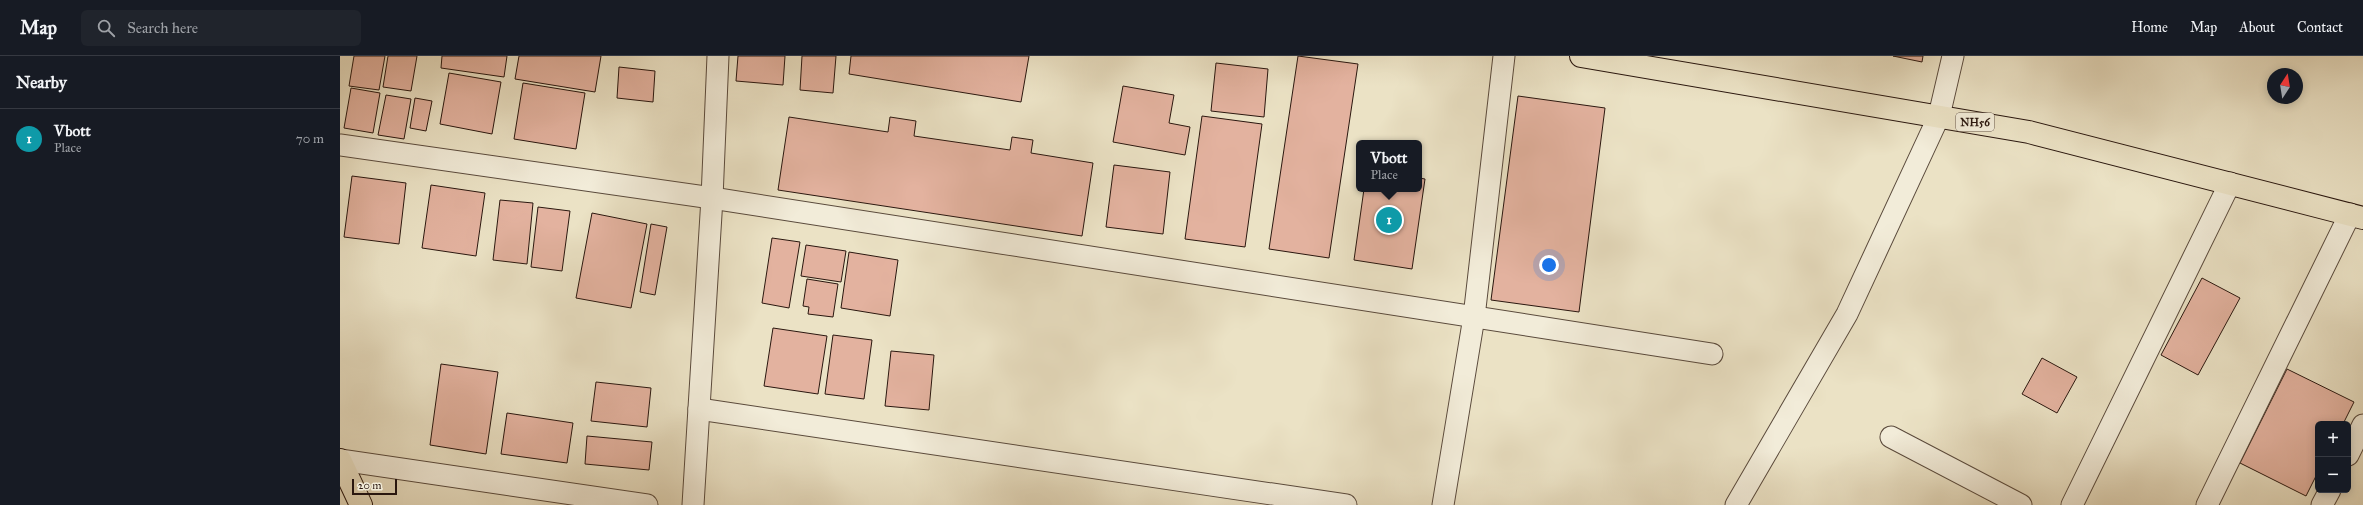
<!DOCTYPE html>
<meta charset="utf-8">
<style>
:root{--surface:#171b24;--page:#20242c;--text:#f1f3f6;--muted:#9ea1a6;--line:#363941;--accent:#c59692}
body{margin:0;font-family:"IM FELL Great Primer",serif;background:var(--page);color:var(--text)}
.controls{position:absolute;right:12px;bottom:12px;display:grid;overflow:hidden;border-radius:6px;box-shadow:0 2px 10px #0003}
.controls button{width:36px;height:36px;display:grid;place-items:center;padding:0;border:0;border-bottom:1px solid var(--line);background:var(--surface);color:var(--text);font:20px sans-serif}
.compass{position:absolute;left:1927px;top:12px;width:36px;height:36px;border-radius:50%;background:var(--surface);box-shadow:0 2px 10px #0003;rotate:12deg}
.scale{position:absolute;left:12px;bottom:10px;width:45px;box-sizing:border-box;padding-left:4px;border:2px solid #2a170f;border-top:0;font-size:11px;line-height:14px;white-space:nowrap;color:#2a170f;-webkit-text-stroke:3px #f2ecd9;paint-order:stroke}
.you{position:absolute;left:1209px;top:209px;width:14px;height:14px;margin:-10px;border:3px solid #fff;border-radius:50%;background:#1a73e8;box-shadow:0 0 0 6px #1a73e833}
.badge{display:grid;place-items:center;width:26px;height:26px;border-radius:50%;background:var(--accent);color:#fff;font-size:13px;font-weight:700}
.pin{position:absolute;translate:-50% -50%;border:2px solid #fff;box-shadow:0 1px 4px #0006}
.popup{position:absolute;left:1016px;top:84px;width:66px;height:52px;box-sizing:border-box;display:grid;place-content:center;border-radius:6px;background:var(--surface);filter:drop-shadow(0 1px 3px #0005);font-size:13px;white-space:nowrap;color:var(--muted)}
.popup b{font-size:15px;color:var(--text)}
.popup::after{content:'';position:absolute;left:50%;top:100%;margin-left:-8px;border:8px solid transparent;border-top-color:var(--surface)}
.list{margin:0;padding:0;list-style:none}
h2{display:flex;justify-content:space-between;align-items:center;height:52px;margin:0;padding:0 16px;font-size:17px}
h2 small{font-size:13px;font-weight:400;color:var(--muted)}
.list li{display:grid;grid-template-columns:26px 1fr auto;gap:12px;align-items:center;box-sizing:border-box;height:60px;padding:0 16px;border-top:1px solid var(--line)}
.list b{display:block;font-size:15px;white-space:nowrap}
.list p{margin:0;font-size:13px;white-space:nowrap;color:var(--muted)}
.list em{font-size:13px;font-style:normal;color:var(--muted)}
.icon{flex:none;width:22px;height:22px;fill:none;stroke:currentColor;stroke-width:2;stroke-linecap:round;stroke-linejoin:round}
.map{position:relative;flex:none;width:2023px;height:449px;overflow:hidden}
header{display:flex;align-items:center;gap:24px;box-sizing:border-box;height:56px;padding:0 20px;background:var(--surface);border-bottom:1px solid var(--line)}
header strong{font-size:19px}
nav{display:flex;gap:22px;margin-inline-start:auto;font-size:14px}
.search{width:280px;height:36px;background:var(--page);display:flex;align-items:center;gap:10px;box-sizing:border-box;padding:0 14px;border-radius:6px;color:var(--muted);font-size:15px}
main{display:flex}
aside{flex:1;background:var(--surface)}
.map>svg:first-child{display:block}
.building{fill:#e3b29f;stroke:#2a170f}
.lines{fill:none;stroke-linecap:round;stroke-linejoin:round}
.minor-casing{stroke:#5a4a3c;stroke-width:23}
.major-casing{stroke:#2a170f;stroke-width:24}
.highway-casing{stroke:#2a170f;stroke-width:24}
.minor{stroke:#f2ecd9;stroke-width:21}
.major{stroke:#ebe2c5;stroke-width:22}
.highway{stroke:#ebe2c5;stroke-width:22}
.labels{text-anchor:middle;stroke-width:3;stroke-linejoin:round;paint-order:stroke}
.shield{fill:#f2ecd9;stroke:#66574c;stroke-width:1}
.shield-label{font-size:11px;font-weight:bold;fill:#2a170f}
</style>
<header>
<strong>Map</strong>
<div class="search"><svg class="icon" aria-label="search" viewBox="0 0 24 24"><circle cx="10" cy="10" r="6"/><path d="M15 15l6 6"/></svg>Search here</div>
<nav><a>Home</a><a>Map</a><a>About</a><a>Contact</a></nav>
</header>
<main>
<aside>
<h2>Nearby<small></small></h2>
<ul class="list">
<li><span class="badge" style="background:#0f9aa8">1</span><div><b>Vbott</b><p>Place</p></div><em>70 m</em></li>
</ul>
</aside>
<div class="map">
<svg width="2023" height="449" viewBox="0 0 2023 449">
<rect width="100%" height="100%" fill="#ebe2c5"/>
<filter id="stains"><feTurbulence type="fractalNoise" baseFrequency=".005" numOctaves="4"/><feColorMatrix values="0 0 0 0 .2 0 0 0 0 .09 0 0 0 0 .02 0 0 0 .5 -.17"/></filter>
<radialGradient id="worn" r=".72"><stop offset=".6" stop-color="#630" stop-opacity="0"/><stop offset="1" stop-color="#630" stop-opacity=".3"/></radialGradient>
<g class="building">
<polygon points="14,0 45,0 39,34 9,30"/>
<polygon points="48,0 77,0 71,35 43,31"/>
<polygon points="102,0 167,0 164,21 101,12"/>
<polygon points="179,0 261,0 255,36 175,23"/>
<polygon points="398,0 445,0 443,29 396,25"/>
<polygon points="462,0 496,0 493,37 460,34"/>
<polygon points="511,0 689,0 681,46 509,18"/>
<polygon points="958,0 1018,8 989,202 929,193"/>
<polygon points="1553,0 1583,0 1582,6"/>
<polygon points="876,7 928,13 924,61 871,55"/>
<polygon points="279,11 315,15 313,46 277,42"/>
<polygon points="109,17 161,26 152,78 100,68"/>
<polygon points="183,27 245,37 236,93 174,83"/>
<polygon points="783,30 834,39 829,67 850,71 845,99 773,86"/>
<polygon points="11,32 40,37 33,77 4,72"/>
<polygon points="46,39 71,43 64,83 38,79"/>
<polygon points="1178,40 1265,52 1239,256 1151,244"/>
<polygon points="75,42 92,45 86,75 70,72"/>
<polygon points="862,60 922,68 905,191 845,183"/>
<polygon points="449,61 548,76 550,61 576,65 574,80 670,94 672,81 693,84 691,97 753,107 742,180 438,134"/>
<polygon points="774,109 830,116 823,178 766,171"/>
<polygon points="12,120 66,127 59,188 4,181"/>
<polygon points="1079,122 1085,123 1072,213 1014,204 1024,133 1079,133"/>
<polygon points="91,129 145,137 136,200 82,192"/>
<polygon points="160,144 193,147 187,208 153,204"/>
<polygon points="198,151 230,155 222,215 191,211"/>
<polygon points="252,157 307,168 291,252 236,242"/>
<polygon points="311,168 327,171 315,239 300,236"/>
<polygon points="432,182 460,186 449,252 422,247"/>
<polygon points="466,189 506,195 501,226 461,220"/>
<polygon points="509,196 558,204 550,260 501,252"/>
<polygon points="1862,222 1900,242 1858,319 1821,299"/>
<polygon points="467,223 498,228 493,261 468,258 469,251 463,250"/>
<polygon points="433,272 487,280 478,338 424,330"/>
<polygon points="493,279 532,284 524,343 485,338"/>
<polygon points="551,295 594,299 589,354 545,350"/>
<polygon points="1702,302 1737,321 1717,357 1682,338"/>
<polygon points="101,308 158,316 146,398 90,389"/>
<polygon points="1947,313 2014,346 2003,368 1978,368 1978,416 1966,440 1900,407"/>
<polygon points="256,326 311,332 307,371 251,365"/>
<polygon points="167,357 233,367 227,407 161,398"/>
<polygon points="247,380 312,386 309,414 245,408"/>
</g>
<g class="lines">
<defs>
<g id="minor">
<polyline points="0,89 372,142 1372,298"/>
<polyline points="359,353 1006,449"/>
<polyline points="1551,381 1681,449"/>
<polyline points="2008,399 2023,369"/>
<polyline points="0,404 307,449"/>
<polyline points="353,449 372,142 378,0"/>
<polyline points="1103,449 1134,261 1164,0"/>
<polyline points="1396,449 1507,258 1599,60 1613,0"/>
<polyline points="1732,449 1890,127"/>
<polyline points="1867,449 2010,158"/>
<polyline points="1982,449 1990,434"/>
</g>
<polyline id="major" points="0,404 21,449"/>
<polyline id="highway" points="1241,0 1689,76 2023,162"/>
</defs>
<use href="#minor" class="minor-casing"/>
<use href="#major" class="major-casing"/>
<use href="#highway" class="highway-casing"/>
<use href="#minor" class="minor"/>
<use href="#major" class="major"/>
<use href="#highway" class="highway"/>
</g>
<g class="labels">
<rect class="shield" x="1616" y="57" width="38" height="18" rx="3"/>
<g class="shield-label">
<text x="1635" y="70">NH56</text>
</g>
</g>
<rect width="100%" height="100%" filter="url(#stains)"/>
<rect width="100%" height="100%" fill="url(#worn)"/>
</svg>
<div class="controls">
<button>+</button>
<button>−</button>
</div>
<svg class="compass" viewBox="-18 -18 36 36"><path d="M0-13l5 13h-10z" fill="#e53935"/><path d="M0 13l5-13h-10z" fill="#9ea1a6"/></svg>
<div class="scale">20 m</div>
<div class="you"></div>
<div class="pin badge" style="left:1049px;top:164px;background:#0f9aa8">1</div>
<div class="popup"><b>Vbott</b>Place</div>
</div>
</main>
